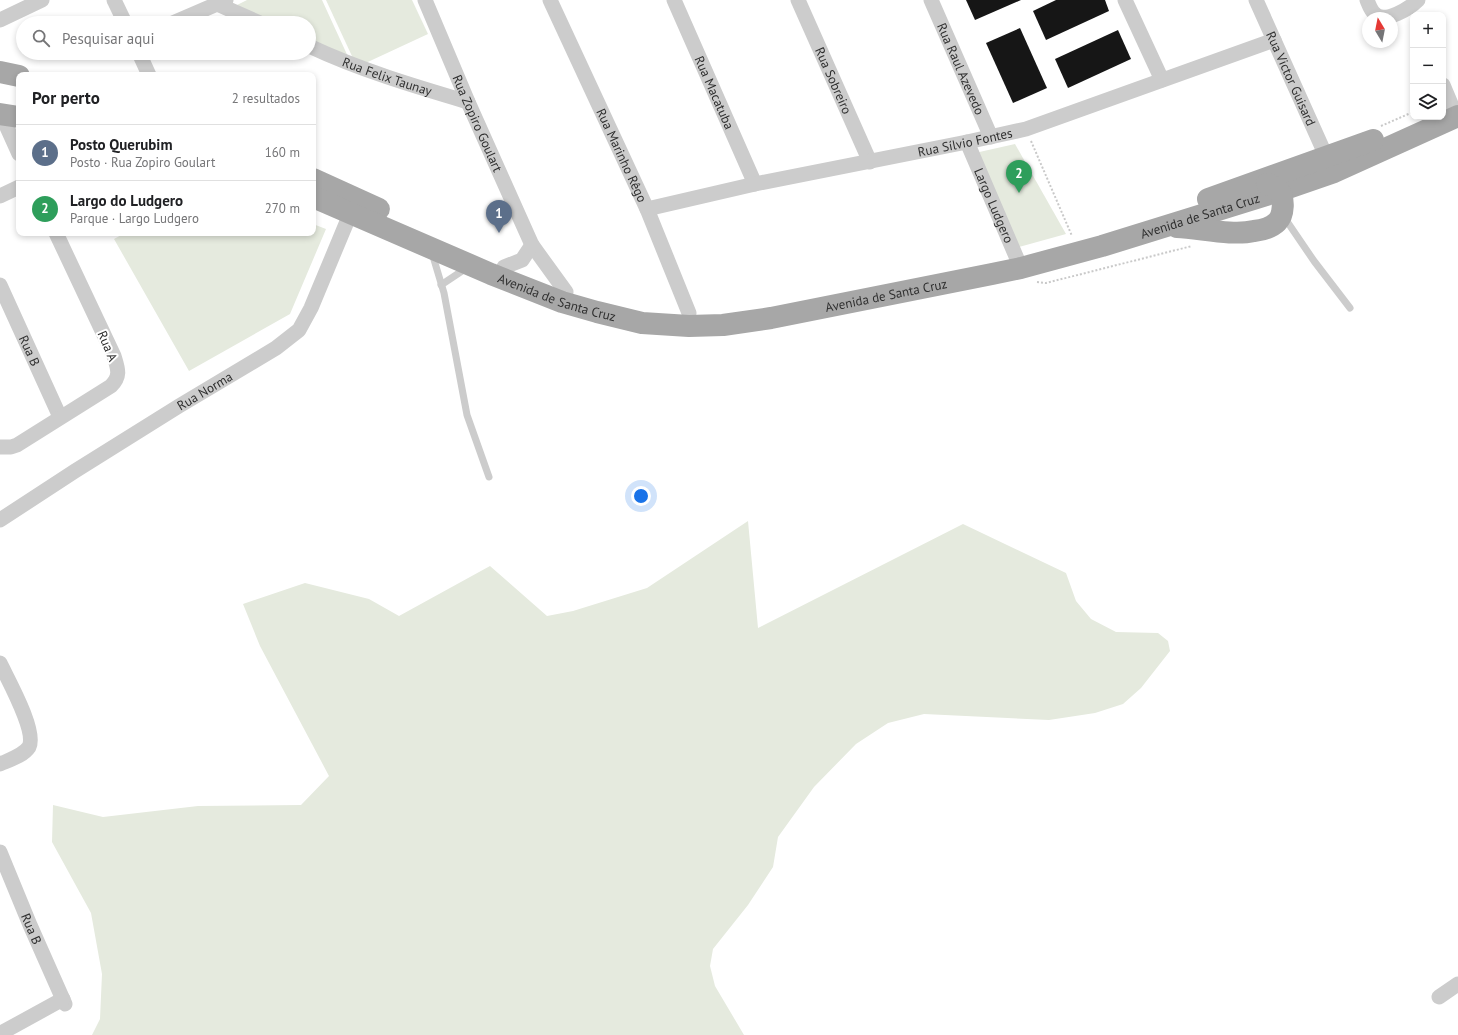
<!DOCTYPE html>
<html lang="pt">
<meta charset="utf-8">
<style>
:root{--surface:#fff;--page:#f6f6f6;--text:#202124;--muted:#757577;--line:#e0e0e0;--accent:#111827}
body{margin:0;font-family:"PT Sans",sans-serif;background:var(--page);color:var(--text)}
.controls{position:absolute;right:12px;top:12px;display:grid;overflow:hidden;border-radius:8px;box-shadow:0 2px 6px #0003}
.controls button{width:36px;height:36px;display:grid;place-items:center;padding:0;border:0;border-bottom:1px solid var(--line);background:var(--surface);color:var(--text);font:20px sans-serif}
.compass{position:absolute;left:1362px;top:12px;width:36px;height:36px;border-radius:50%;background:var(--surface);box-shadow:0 2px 6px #0003;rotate:350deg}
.you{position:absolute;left:641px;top:496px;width:14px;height:14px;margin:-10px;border:3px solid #fff;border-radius:50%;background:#1a73e8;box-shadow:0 0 0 6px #1a73e833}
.badge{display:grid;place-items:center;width:26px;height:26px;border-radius:50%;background:var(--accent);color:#fff;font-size:13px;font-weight:700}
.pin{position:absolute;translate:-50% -33px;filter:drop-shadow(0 1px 2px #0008)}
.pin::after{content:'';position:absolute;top:21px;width:14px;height:12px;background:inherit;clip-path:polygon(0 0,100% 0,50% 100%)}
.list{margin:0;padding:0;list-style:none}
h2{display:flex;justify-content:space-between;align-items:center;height:52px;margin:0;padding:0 16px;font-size:17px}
h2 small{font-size:13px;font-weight:400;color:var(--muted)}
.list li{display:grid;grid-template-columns:26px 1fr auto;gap:12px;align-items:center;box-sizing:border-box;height:56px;padding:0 16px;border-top:1px solid var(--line)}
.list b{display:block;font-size:15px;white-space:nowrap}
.list p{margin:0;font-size:13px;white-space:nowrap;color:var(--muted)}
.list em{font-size:13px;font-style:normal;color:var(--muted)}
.icon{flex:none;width:22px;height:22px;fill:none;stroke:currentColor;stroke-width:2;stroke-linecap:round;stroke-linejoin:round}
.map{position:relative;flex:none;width:1458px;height:1035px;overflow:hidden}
.search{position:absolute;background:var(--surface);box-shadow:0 2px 6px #0003;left:16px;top:16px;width:300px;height:44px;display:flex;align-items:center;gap:10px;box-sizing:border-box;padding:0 14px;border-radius:22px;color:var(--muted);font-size:15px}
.panel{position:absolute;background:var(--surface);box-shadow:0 2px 6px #0003;left:16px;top:72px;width:300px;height:164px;border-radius:8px}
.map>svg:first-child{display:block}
.green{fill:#e5eade}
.building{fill:#161616}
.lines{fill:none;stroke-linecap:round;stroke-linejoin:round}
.path{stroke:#c9c9c9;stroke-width:2;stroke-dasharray:2 2;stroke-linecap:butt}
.lane{stroke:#ccc;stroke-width:7}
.street{stroke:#ccc;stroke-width:15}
.primary{stroke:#a7a7a7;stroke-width:22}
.labels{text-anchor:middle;stroke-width:4;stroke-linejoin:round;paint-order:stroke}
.street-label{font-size:13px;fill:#2f2f2f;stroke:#fff}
</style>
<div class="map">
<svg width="1458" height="1035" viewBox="0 0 1458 1035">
<rect width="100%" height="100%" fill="#fff"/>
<g class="green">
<polygon points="247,0 322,0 350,61 309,43 309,23 265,23 237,5"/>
<polygon points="326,0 412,0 428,34 357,67"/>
<polygon points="1015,144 1066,234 1019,247 975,153"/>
<polygon points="313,224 326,229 290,314 189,371 114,239 125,233 313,233"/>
<polygon points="748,521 758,628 963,524 1066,573 1076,601 1091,619 1116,632 1158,633 1168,641 1170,651 1141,688 1123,704 1095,713 1049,720 924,714 888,723 856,744 814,787 778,837 773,867 748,905 713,949 710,966 715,986 744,1035 92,1035 100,1019 102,974 91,913 52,842 53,805 103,817 198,806 301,805 329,776 260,646 243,604 305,583 369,599 399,616 490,566 547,616 573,611 647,588"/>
</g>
<g class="building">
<polygon points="966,0 1021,0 975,20"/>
<polygon points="1056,0 1105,0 1109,11 1046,40 1033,11"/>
<polygon points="1020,28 1047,88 1013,103 986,43"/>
<polygon points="1118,30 1131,59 1068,88 1055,59"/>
</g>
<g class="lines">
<g class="path">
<polyline points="1381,126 1413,112"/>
<polyline points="1031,141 1072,236"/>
<polyline points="1037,282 1046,283 1192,246"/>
</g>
<g class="lane">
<polyline points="1284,217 1314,261 1350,308"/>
<polyline points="432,253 444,293 467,415 489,477"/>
<polyline points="441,285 468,267"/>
</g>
<g class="street">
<polyline points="114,0 125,23"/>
<path id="s1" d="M425,0L468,102L532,245L566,292"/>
<path id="s2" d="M550,0L647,209L689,313"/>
<path id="s3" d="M674,0L755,184"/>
<path id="s4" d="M798,0L870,162"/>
<path id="s5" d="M931,0L991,137"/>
<polyline points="1125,0 1162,80"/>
<path id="s6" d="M1256,0L1326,156"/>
<path d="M1367,0C1369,5 1371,11 1375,14C1385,24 1410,8 1418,0"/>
<polyline points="217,4 260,23"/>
<polyline points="0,20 42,0"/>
<polyline points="173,23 226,0"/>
<path id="s7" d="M309,46C360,70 414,86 468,102"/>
<polyline points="139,53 149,75"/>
<polyline points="1443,85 1451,104"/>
<polyline points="1,114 19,154"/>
<path id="s8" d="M967,142L1021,268"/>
<polyline points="0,196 19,187"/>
<path id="s9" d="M647,209L755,184L967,142L1026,129L1274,40"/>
<polyline points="504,267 522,260 532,245"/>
<path id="s10" d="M0,285L60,417"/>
<path d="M0,447H11L17,445L111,386C121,376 118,369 114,356L56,233"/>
<path id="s11" d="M0,520L75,471L179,406L276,348L299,330L311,308L351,212"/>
<path d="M0,663C8,680 37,731 29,747C23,756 9,760 0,764"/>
<path id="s12" d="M0,852L30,925L65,1004"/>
<polyline points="1439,997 1458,984"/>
<polyline points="3,1032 63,999"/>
</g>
<g class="primary">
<polyline points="0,72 19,76"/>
<polyline points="0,114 19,117"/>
<polyline points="313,179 379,209"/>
<path id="s13" d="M313,197L491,274L562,302L597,312L642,323L689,326L723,325L771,318L992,274L1021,268L1102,246L1279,191L1334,172L1458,116"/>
<polyline points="1208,199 1373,140"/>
<path d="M1177,227C1200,228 1232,236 1254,231C1262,230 1271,228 1277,222C1284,215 1285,198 1278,190C1275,187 1271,185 1267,184"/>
</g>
</g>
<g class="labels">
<g class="street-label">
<text dy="5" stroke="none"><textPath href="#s5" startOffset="75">Rua Raul Azevedo</textPath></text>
<text dy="5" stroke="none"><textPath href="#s7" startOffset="84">Rua Felix Taunay</textPath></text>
<text dy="5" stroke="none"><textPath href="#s6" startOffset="86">Rua Victor Guisard</textPath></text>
<text dy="5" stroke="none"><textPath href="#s4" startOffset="88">Rua Sobreiro</textPath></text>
<text dy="5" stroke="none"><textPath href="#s3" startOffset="101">Rua Macatuba</textPath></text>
<text dy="5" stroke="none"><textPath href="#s1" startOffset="134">Rua Zopiro Goulart</textPath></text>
<text dy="5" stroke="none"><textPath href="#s9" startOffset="325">Rua Sílvio Fontes</textPath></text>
<text dy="5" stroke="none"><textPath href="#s2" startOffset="171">Rua Marinho Rêgo</textPath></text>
<text dy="5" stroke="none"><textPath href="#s8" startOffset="69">Largo Ludgero</textPath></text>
<text dy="5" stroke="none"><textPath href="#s13" startOffset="924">Avenida de Santa Cruz</textPath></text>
<text dy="5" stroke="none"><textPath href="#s13" startOffset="600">Avenida de Santa Cruz</textPath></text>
<text dy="5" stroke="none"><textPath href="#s13" startOffset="264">Avenida de Santa Cruz</textPath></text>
<text transform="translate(108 346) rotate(67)" y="5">Rua A</text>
<text dy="5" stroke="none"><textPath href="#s10" startOffset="72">Rua B</textPath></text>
<text dy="5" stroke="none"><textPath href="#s11" startOffset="242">Rua Norma</textPath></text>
<text dy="5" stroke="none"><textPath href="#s12" startOffset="83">Rua B</textPath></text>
</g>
</g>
</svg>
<div class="controls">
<button>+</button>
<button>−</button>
<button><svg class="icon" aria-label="layers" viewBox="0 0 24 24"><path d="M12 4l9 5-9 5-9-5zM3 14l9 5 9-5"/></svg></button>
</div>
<svg class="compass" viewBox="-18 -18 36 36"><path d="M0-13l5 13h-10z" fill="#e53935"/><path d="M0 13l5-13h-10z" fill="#757577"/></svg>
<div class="you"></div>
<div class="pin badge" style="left:499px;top:233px;background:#5c6f8a">1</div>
<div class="pin badge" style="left:1019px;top:193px;background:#2e9e5b">2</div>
<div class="search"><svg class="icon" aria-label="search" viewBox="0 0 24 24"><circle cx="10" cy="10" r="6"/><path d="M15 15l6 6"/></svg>Pesquisar aqui</div>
<section class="panel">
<h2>Por perto<small>2 resultados</small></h2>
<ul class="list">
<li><span class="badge" style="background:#5c6f8a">1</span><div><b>Posto Querubim</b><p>Posto · Rua Zopiro Goulart</p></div><em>160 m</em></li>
<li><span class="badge" style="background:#2e9e5b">2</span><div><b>Largo do Ludgero</b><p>Parque · Largo Ludgero</p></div><em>270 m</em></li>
</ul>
</section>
</div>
